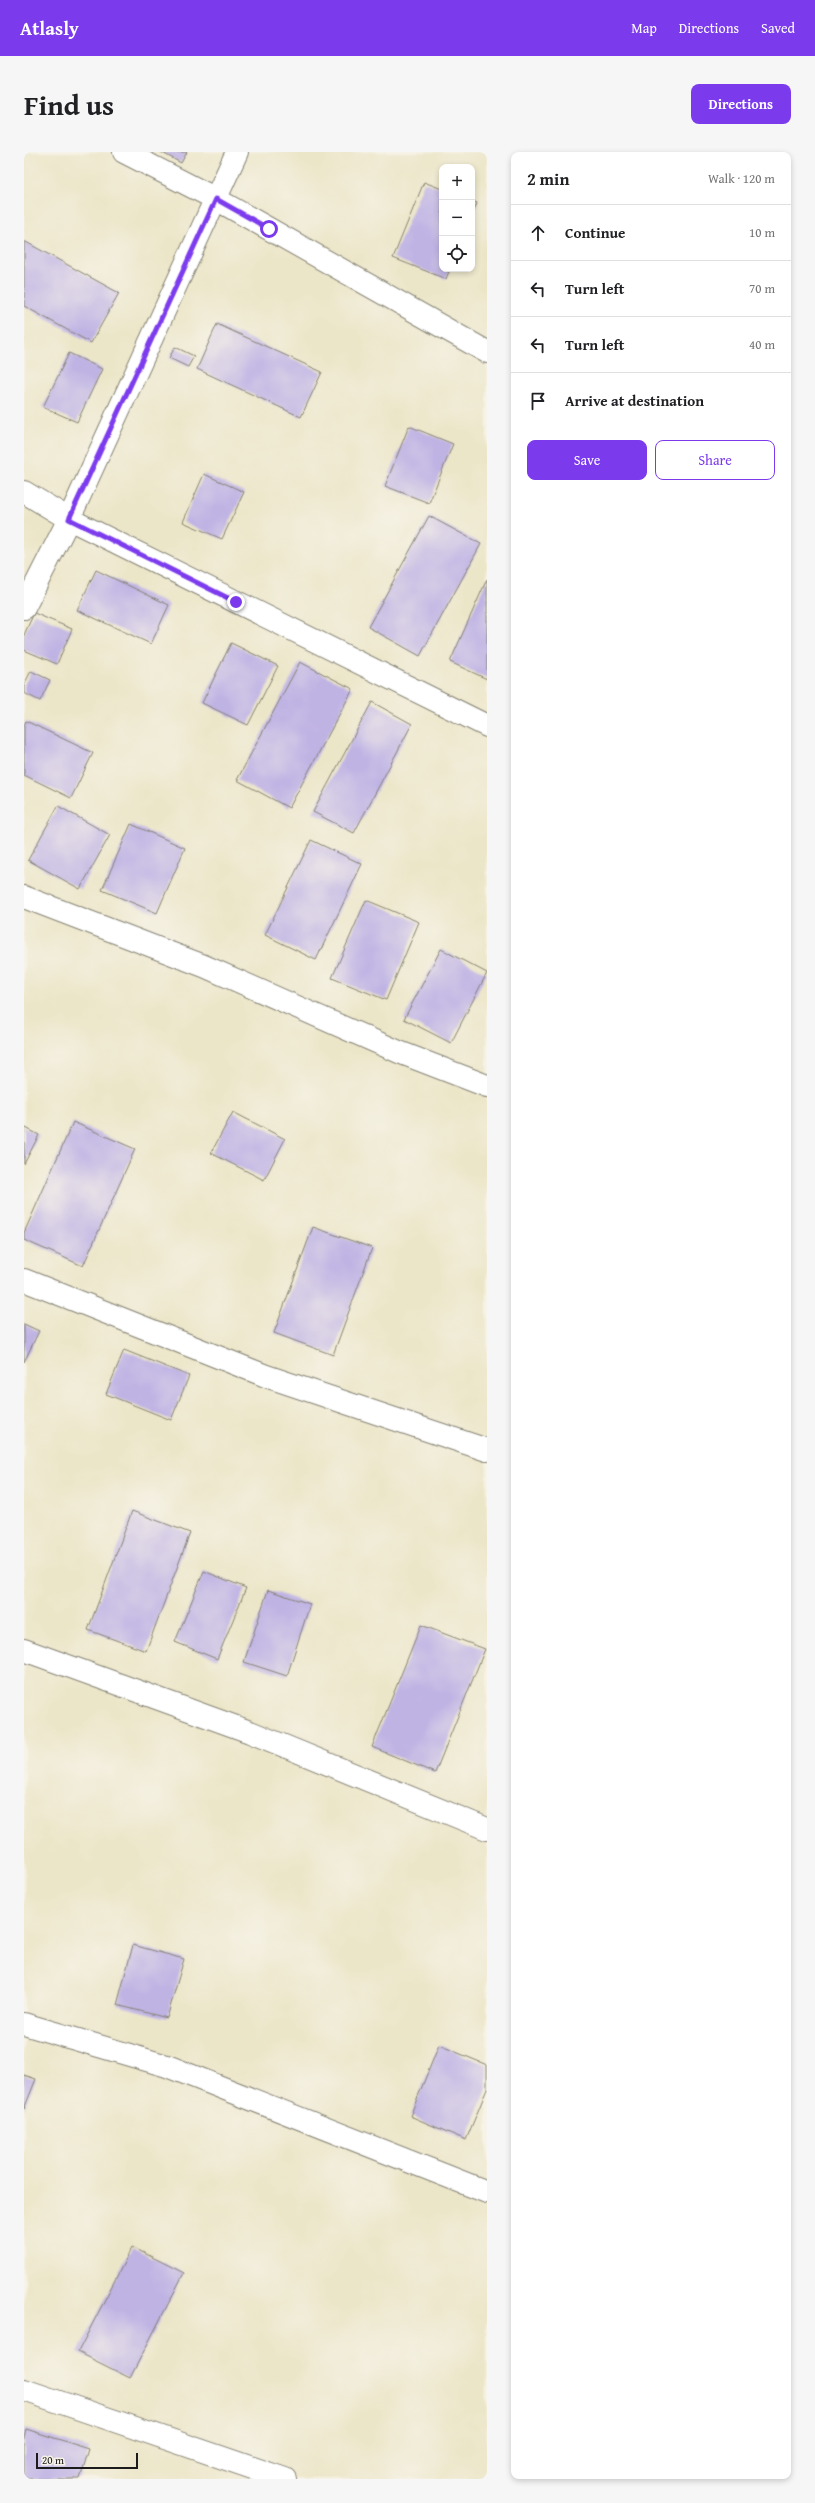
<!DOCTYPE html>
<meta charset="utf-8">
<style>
:root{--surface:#fff;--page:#f6f6f6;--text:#202124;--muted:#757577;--line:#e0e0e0;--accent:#7c3aed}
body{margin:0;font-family:"Gentium Book Plus",serif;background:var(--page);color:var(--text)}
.controls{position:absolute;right:12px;top:12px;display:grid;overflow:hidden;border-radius:8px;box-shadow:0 2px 6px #0003}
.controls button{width:36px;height:36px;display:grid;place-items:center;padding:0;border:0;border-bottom:1px solid var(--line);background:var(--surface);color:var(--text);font:20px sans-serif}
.scale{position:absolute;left:12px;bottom:10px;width:102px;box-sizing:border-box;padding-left:4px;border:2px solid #1c1c1c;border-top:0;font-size:11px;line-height:14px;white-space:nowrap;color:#1c1c1c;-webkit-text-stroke:3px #f7f3e8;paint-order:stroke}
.stop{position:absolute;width:12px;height:12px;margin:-9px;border:3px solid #7c3aed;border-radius:50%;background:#fff}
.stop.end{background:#7c3aed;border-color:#fff;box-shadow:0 1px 4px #0008}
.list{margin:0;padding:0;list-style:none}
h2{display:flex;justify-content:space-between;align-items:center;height:52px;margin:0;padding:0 16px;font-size:17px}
h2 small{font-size:13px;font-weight:400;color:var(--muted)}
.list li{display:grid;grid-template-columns:26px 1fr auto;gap:12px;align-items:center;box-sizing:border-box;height:56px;padding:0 16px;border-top:1px solid var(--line)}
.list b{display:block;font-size:15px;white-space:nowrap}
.list em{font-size:13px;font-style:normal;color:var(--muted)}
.actions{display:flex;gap:8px;padding:12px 16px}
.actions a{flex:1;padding:9px 0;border:1px solid var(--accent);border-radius:8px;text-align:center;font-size:14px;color:var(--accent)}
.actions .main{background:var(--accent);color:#fff}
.icon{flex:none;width:22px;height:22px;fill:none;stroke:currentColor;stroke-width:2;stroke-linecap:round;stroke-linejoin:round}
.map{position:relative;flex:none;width:463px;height:2327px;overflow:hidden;border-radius:8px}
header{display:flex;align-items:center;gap:24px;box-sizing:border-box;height:56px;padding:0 20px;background:var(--accent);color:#fff}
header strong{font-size:19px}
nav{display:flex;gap:22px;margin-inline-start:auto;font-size:14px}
.intro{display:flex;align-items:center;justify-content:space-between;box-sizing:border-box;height:96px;padding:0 24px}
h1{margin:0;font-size:28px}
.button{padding:10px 18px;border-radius:8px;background:var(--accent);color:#fff;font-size:14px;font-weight:700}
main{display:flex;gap:24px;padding:0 24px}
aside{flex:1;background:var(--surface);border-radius:8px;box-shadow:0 2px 6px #0003}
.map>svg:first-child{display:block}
.building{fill:#bfb3e4}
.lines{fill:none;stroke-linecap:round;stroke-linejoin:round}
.minor-casing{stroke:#848172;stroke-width:24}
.minor{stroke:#fff;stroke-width:22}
.route{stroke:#7c3aed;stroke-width:5}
</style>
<header>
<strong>Atlasly</strong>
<nav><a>Map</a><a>Directions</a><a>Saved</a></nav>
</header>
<div class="intro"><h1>Find us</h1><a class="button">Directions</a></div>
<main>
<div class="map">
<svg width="463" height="2327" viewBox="0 0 463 2327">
<rect width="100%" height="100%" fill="#f7f3e8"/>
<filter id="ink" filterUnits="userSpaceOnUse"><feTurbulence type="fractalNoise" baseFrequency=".025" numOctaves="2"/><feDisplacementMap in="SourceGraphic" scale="8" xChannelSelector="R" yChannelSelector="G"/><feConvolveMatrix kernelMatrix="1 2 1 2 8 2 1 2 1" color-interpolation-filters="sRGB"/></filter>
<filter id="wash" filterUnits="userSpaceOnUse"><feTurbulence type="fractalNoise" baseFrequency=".012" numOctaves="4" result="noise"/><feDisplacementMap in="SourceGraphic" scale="16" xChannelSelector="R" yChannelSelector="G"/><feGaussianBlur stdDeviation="0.9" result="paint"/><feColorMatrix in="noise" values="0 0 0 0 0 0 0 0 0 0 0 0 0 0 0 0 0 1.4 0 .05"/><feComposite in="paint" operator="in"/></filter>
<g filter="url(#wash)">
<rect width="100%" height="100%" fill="#ece6c9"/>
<g id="blocks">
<g class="building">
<polygon points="137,0 163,0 157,11"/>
<polygon points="400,30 418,37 418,117 426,117 422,127 369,106"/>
<polygon points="448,49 453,51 448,64"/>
<polygon points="0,89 95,141 67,191 0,154"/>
<polygon points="193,172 298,220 277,265 173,217"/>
<polygon points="151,195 170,204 164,215 145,206"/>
<polygon points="45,201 78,217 53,270 19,255"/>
<polygon points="385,274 429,292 405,351 361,334"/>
<polygon points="180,322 220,340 198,387 159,370"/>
<polygon points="405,364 457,392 396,504 344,475"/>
<polygon points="72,418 145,453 127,492 53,458"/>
<polygon points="463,427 463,527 426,510"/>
<polygon points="10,461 48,477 33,512 0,498 0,483"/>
<polygon points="207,491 254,514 224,573 178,551"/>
<polygon points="276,510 329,537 265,656 213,628"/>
<polygon points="7,519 26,528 16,549 0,541 0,533"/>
<polygon points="348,550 388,572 330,681 289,660"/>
<polygon points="2,569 69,601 47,646 0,623 0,574"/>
<polygon points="34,654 86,683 56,737 4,708"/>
<polygon points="107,672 161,696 133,761 78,738"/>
<polygon points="287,688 338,712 292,808 241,783"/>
<polygon points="342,748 395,770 362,848 308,826"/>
<polygon points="417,797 463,821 427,891 380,867"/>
<polygon points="209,960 261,987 240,1028 187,1001"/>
<polygon points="49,970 111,997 59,1114 0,1088 0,1081"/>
<polygon points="0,975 15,983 0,1012"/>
<polygon points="289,1075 348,1096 309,1203 250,1181"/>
<polygon points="0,1172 15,1179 0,1210"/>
<polygon points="100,1198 165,1224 147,1268 82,1242"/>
<polygon points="108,1359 166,1381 122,1499 64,1478"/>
<polygon points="180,1419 222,1436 193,1507 151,1490"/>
<polygon points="244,1438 286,1452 263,1524 220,1510"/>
<polygon points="397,1473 461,1497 411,1621 348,1595"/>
<polygon points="109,1793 160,1807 143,1866 93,1853"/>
<polygon points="415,1893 463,1913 463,1937 442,1988 386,1964"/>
<polygon points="0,1923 12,1927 0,1957"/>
<polygon points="108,2095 160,2121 106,2226 54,2200"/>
<polygon points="2,2277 65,2297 56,2327 0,2327 0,2285"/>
</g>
</g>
</g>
<g filter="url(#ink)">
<use href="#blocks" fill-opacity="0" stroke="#848172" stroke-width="1"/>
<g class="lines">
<defs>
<g id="minor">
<polyline points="100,0 192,47 463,200"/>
<polyline points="0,340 45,367 463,574"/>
<polyline points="0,456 45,367 213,0"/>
<polyline points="0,745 180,814 375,900 463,934"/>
<polyline points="0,1128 242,1224 463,1298"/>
<polyline points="0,1498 226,1580 463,1677"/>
<polyline points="0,1872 143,1914 463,2040"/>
<polyline points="0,2238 261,2327"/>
</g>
</defs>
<use href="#minor" class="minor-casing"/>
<use href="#minor" class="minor"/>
</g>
</g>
<g class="lines" filter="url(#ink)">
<polyline class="route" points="212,450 45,367 192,47 245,77"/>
</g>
</svg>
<div class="controls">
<button>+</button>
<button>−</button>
<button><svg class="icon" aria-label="locate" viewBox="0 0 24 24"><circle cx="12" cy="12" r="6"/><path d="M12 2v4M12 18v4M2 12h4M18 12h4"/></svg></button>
</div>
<div class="scale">20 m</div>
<div class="stop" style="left:245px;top:77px"></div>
<div class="stop end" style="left:212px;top:450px"></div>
</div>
<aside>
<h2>2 min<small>Walk · 120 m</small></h2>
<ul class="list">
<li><svg class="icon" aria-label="ahead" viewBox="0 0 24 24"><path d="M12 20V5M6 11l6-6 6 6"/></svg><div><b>Continue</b></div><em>10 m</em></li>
<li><svg class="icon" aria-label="left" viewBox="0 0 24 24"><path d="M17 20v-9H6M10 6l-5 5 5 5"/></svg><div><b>Turn left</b></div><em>70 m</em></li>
<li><svg class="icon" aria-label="left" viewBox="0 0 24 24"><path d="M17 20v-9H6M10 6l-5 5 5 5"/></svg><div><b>Turn left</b></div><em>40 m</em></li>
<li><svg class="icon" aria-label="arrive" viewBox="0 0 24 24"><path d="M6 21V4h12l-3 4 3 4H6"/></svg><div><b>Arrive at destination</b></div></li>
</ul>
<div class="actions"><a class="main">Save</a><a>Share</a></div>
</aside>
</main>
